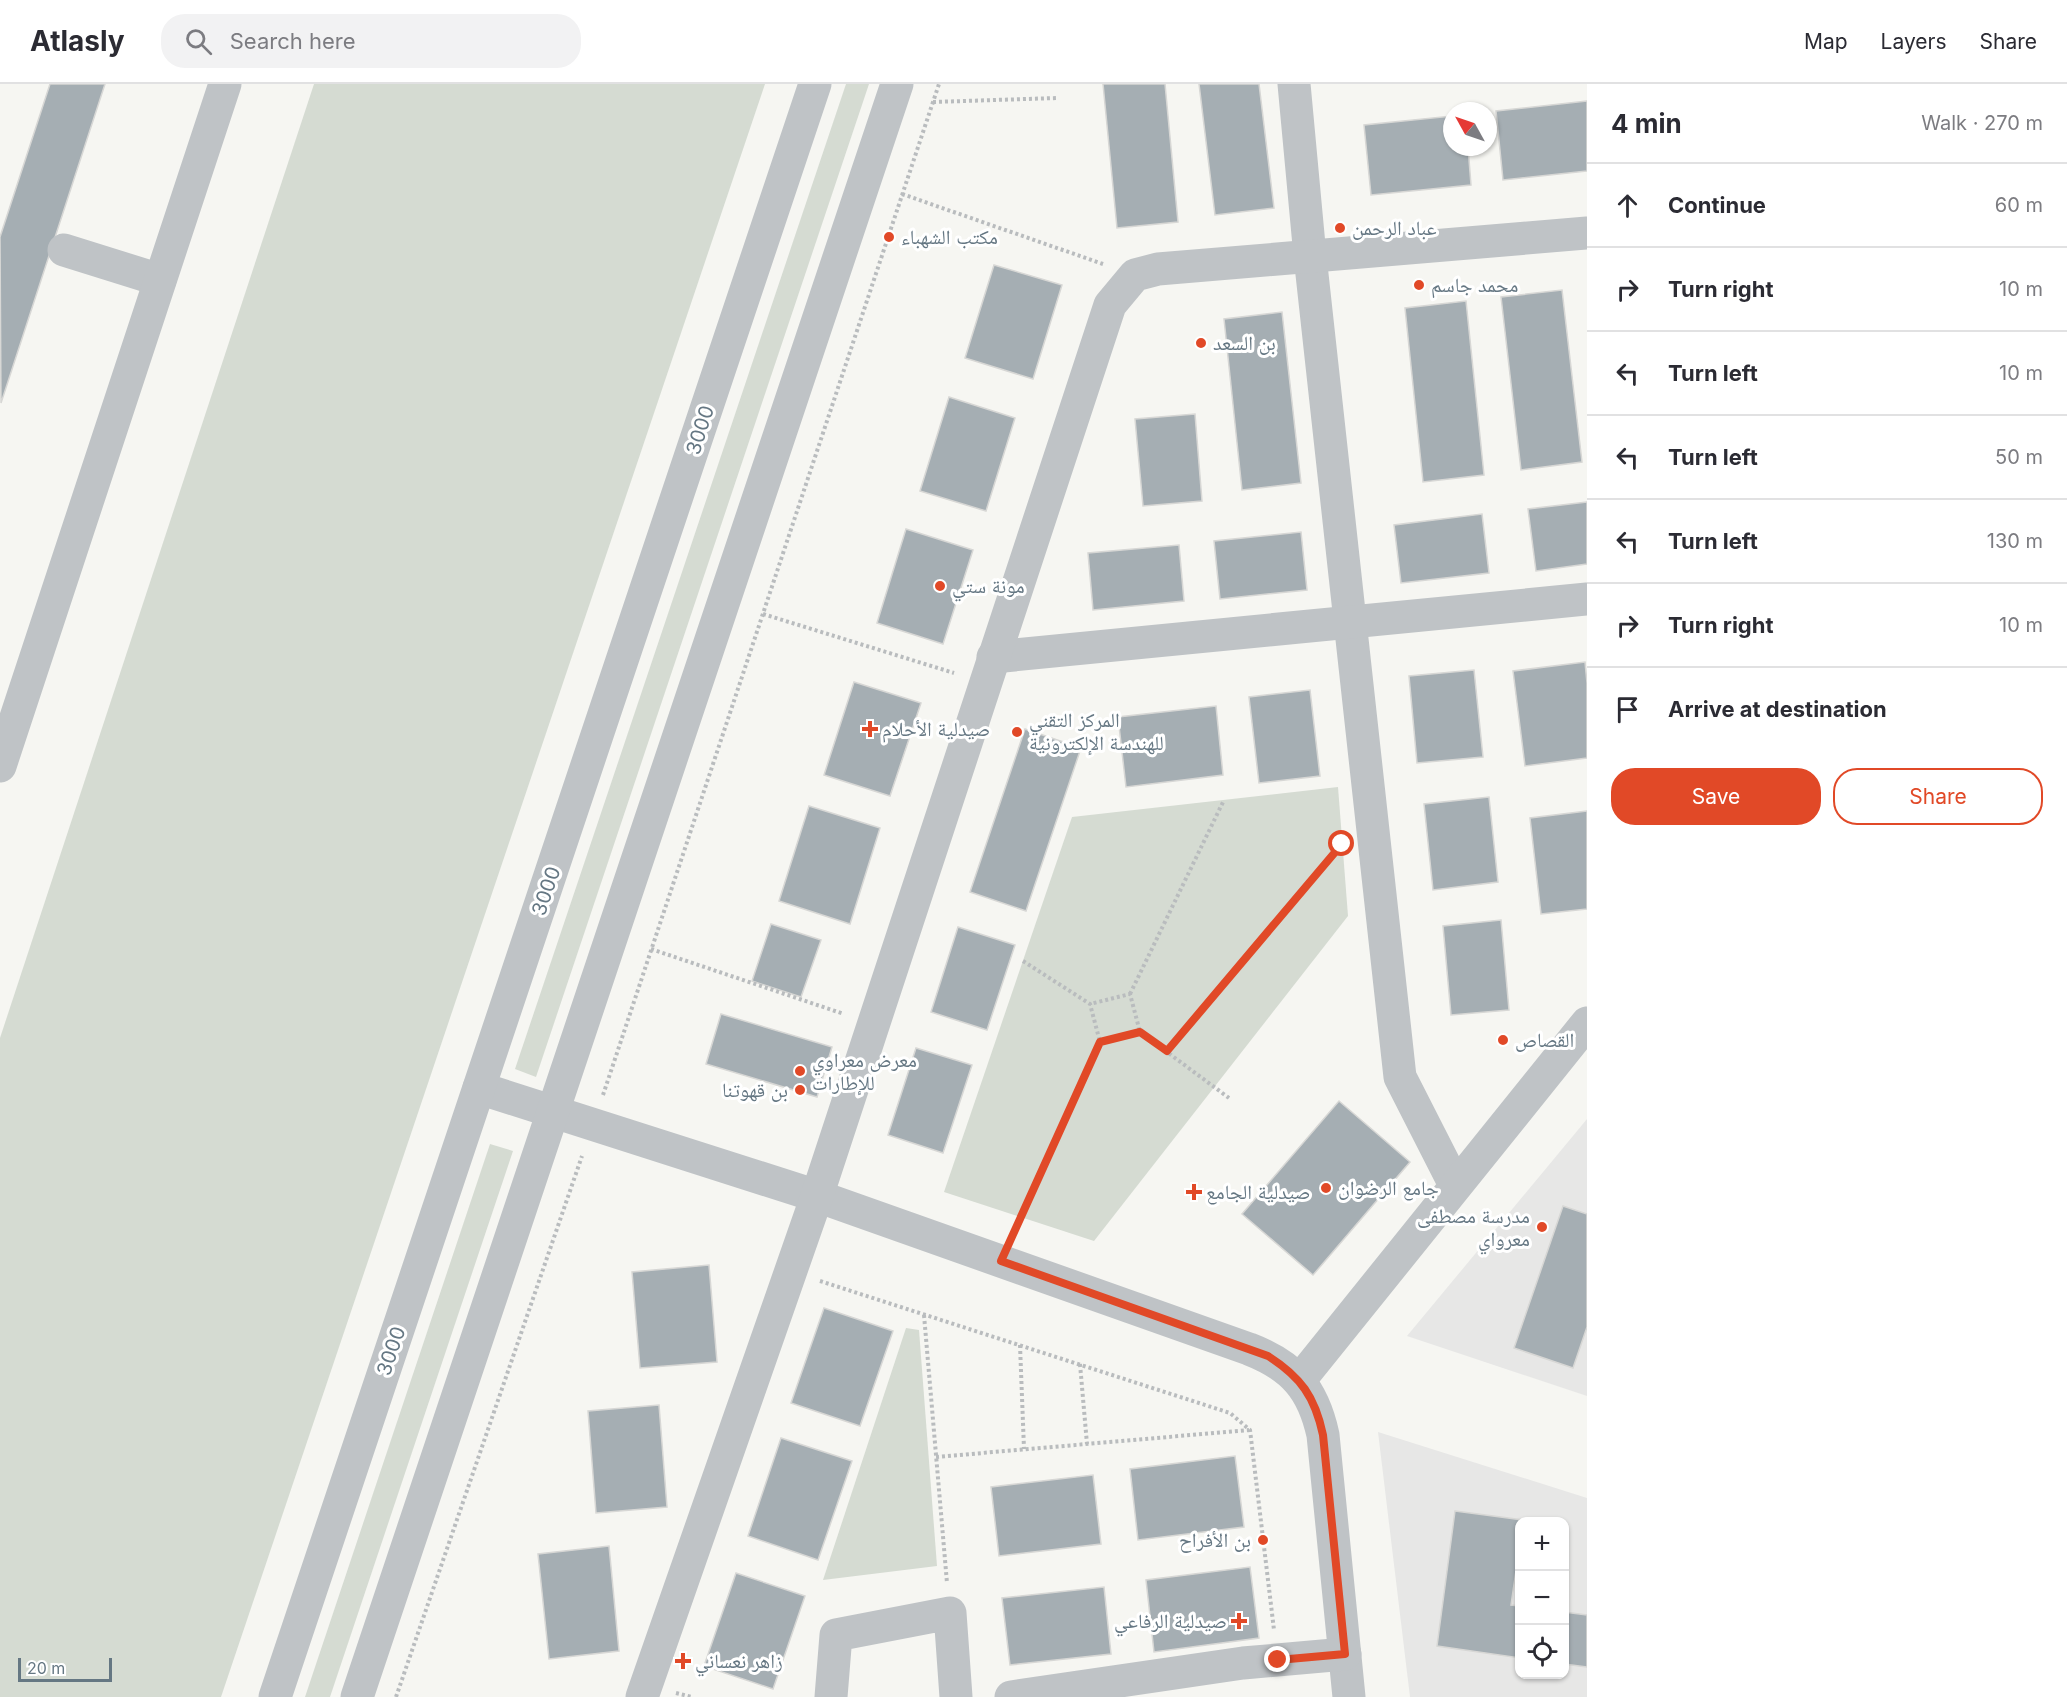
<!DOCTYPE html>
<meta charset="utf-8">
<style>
:root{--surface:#fff;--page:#f2f2f3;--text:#2b2b33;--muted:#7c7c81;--line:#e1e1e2;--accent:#e14927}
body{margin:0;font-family:Inter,"Noto Naskh Arabic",sans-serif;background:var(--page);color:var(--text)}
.controls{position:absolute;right:18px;bottom:18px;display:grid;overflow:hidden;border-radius:12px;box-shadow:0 2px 4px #0004}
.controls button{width:54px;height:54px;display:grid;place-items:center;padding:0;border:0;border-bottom:2px solid var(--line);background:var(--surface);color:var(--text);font:30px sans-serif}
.compass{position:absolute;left:1443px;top:18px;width:54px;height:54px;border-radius:50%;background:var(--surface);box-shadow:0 2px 4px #0004;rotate:310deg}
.scale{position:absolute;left:18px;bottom:15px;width:94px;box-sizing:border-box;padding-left:6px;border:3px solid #657783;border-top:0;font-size:16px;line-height:21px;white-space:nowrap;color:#657783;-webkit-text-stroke:4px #fff;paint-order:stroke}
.stop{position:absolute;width:18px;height:18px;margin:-14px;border:4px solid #e14927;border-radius:50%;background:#fff}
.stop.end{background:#e14927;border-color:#fff;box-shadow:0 2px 6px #0008}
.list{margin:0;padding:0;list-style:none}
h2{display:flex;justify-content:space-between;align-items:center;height:78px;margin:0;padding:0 24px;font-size:26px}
h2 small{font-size:20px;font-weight:400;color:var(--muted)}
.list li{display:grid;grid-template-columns:39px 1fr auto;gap:18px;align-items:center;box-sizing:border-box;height:84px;padding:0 24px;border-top:2px solid var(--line)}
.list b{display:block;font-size:22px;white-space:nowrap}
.list em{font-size:20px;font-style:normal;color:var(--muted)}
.actions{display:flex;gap:12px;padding:18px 24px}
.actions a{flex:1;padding:14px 0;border:2px solid var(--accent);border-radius:24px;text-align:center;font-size:21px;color:var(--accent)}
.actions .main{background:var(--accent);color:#fff}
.icon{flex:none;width:33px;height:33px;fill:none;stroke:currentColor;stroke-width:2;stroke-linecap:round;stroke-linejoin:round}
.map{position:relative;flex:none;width:1587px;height:1613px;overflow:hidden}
header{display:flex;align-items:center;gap:36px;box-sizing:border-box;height:84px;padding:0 30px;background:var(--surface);border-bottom:2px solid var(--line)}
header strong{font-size:28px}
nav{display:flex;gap:33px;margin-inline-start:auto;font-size:21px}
.search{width:420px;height:54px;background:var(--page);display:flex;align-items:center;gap:15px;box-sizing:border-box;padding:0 21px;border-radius:24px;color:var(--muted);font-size:22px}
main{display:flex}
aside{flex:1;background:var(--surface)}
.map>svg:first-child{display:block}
.built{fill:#e7e7e6;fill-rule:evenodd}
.green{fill:#d5dbd2}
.building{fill:#a5aeb3;stroke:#d7d7d5;stroke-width:1.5}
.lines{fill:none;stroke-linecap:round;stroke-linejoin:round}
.path{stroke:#b9bcbe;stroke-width:4;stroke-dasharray:3 3;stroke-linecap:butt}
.minor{stroke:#bfc3c6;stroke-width:33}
.route{stroke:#e14927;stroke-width:8}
.poi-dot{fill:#e14927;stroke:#fff;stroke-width:2}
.labels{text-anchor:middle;stroke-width:6;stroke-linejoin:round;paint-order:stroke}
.poi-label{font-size:20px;fill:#657783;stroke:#fff;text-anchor:start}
.street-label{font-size:20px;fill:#657783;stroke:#fff}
</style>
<header>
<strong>Atlasly</strong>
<div class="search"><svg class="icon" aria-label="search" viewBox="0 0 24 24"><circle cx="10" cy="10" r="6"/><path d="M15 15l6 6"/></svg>Search here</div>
<nav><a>Map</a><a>Layers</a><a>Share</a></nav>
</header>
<main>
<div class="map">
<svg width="1587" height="1613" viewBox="0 0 1587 1613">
<rect width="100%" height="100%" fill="#f6f6f2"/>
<g class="built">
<polygon points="1587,1035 1587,1312 1407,1252"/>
<path d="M1378,1348L1587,1414V1613H1410ZM1520,1438H1564V1590H1520Z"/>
</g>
<g class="green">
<polygon points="314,0 765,0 221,1613 0,1613 0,954"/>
<polygon points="846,0 869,0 536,993 515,985"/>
<polygon points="1338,703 1348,832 1094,1157 944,1108 1072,733"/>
<polygon points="490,1060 513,1067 330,1613 305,1613"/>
<polygon points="906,1244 919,1246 937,1482 823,1496"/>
</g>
<g class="building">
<polygon points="50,0 105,0 1,319 0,153"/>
<polygon points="1103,0 1165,0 1178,138 1117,144"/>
<polygon points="1199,0 1259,0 1274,124 1215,131"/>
<polygon points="1587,17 1587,87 1503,96 1496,27"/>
<polygon points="1452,32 1452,63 1468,63 1471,101 1371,111 1364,41"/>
<polygon points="994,181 1062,201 1033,295 965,274"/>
<polygon points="1562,206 1582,378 1521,386 1501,213"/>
<polygon points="1466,217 1484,391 1423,398 1405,224"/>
<polygon points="1282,228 1301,399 1242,406 1224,235"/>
<polygon points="949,313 1015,334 986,427 920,407"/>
<polygon points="1195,330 1202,417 1143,422 1135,335"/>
<polygon points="1587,418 1587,480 1536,487 1528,425"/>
<polygon points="1482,430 1489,489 1401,499 1394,441"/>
<polygon points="906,445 973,466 943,560 877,539"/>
<polygon points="1301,448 1307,506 1220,515 1214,457"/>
<polygon points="1179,461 1184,517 1093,526 1088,469"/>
<polygon points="1585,578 1587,599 1587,674 1525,682 1513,587"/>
<polygon points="1474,586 1483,673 1417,679 1409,592"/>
<polygon points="854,598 921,619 890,712 824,691"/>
<polygon points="1310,606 1320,692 1259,699 1249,613"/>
<polygon points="1216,622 1223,691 1126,703 1118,633"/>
<polygon points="1025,645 1081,664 1026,827 970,808"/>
<polygon points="1489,713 1498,798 1433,806 1424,720"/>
<polygon points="809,722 880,744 850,840 779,817"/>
<polygon points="1587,727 1587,825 1541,830 1530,734"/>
<polygon points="1501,836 1509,926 1451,931 1443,842"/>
<polygon points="771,840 821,856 801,913 752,897"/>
<polygon points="958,843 1015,861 987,946 931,928"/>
<polygon points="721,930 832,963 817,1013 706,980"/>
<polygon points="916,964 972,981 943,1069 888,1051"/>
<polygon points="1339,1017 1410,1078 1313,1191 1242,1130"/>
<polygon points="1563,1122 1587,1130 1587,1243 1573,1284 1514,1264"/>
<polygon points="709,1181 717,1278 640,1284 632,1188"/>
<polygon points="824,1224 893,1247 860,1342 791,1319"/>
<polygon points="659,1321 667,1423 596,1429 588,1327"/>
<polygon points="781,1354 852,1377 818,1476 748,1452"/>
<polygon points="1235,1372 1244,1443 1138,1456 1130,1385"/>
<polygon points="1093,1391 1101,1460 999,1472 991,1403"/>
<polygon points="1455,1427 1523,1436 1523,1438 1520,1438 1520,1459 1511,1521 1520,1522 1520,1574 1437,1562"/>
<polygon points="609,1462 619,1567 549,1575 538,1470"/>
<polygon points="1250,1483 1259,1554 1154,1568 1146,1496"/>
<polygon points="736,1489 805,1512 773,1605 704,1582"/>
<polygon points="1104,1503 1111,1570 1010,1581 1002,1514"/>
<polygon points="1564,1528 1587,1531 1587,1583 1564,1580"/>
</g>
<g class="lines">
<g class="path">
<polyline points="933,18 1057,14"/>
<polyline points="902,110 1103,180"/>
<polyline points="763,530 954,589"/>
<polyline points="651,865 844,930"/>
<polyline points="1023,877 1090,920 1100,958 1140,948 1130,910 1090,920"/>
<polyline points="1130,910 1224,716"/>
<polyline points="1140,948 1229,1014"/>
<polyline points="1167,967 1341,761"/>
<polyline points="603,1011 939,0"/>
<polyline points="1014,1149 1100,958"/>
<polyline points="820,1197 1230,1329 1250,1346 1274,1546"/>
<polyline points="924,1231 947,1499"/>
<polyline points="1020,1261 1024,1365"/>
<polyline points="1080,1280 1087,1360"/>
<polyline points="936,1373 1249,1346"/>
<polyline points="676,1609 692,1613"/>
<polyline points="396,1613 582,1072"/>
</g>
<g class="minor">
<polyline points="1294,0 1310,172 1400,993 1455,1101"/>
<polyline points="64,166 160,196"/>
<polyline points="993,573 1587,515"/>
<polyline points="0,682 225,0"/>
<path d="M479,1004L817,1112L1249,1265C1293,1282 1313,1305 1323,1351L1349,1613"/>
<polyline points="1299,1297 1587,939"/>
<polyline points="275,1613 815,0"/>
<polyline points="357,1613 897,0"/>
<polyline points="642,1613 817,1112 1110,221 1135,191 1158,185 1587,149"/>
<polyline points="831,1613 836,1551 950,1529 956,1613"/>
<polyline points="1011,1613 1243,1579 1345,1570"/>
</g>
</g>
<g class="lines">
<path class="route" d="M1278,1576L1345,1570L1323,1351C1315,1313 1301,1293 1268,1272L1001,1177L1100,958L1140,948L1167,967L1342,760"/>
</g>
<g class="poi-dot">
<circle cx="1340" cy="144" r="6"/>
<circle cx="889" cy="153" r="6"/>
<circle cx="1419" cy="201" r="6"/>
<circle cx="1201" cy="259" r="6"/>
<circle cx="940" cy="502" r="6"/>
<path d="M867 636h6v6h6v6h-6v6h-6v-6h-6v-6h6z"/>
<circle cx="1017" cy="648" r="6"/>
<circle cx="1503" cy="956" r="6"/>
<circle cx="800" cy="987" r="6"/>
<circle cx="800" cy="1006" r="6"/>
<circle cx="1326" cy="1104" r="6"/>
<path d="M1191 1099h6v6h6v6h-6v6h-6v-6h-6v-6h6z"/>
<circle cx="1542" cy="1143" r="6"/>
<circle cx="1263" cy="1456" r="6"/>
<path d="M1236 1528h6v6h6v6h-6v6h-6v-6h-6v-6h6z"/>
<path d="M680 1568h6v6h6v6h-6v6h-6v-6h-6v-6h6z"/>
</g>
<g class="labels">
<g class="poi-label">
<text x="1352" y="151">عباد الرحمن</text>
<text x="901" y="160">مكتب الشهباء</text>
<text x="1431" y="208">محمد جاسم</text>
<text x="1213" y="266">بن السعد</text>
<text x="952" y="509">مونة ستي</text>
<text x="1029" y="643">المركز التقني<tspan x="1029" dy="23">للهندسة الإلكترونية</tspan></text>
<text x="882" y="652">صيدلية الأحلام</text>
<text x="1515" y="963">القصاص</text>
<text x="812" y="983">معرض معراوي<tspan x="812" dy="23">للإطارات</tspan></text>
<text x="788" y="1013" text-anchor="end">بن قهوتنا</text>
<text x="1338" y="1111">جامع الرضوان</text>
<text x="1206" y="1115">صيدلية الجامع</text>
<text x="1530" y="1139" text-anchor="end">مدرسة مصطفى<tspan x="1530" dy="23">معرواي</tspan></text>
<text x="1251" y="1463" text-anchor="end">بن الأفراح</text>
<text x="1227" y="1544" text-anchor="end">صيدلية الرفاعي</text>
<text x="695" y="1584">زاهر نعساني</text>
</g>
<g class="street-label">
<text transform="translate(700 346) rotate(-72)" y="7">3000</text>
<text transform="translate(546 807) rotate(-71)" y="7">3000</text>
<text transform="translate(391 1267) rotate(-71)" y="7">3000</text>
</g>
</g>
</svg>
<div class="controls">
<button>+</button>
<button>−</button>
<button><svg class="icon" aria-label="locate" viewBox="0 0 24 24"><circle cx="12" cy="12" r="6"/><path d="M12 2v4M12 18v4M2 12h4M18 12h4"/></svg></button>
</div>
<svg class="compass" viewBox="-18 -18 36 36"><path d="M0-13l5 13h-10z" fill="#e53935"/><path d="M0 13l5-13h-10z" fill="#7c7c81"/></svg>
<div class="scale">20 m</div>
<div class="stop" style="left:1342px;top:760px"></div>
<div class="stop end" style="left:1278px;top:1576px"></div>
</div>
<aside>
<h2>4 min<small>Walk · 270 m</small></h2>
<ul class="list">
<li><svg class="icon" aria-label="ahead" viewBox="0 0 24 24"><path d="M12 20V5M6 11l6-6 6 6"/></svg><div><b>Continue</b></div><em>60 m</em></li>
<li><svg class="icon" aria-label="right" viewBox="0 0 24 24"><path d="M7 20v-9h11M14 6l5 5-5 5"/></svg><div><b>Turn right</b></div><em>10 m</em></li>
<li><svg class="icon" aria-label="left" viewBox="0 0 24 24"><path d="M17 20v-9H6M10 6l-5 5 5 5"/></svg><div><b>Turn left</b></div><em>10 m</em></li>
<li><svg class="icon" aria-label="left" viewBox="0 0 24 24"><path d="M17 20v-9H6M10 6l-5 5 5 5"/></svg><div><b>Turn left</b></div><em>50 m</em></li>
<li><svg class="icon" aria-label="left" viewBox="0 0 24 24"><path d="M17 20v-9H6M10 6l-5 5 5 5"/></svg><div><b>Turn left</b></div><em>130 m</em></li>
<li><svg class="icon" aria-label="right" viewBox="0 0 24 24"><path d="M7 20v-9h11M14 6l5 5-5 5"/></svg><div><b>Turn right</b></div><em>10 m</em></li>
<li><svg class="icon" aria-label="arrive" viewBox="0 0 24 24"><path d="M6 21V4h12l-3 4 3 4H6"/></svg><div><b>Arrive at destination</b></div></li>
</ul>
<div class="actions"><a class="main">Save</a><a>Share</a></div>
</aside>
</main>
